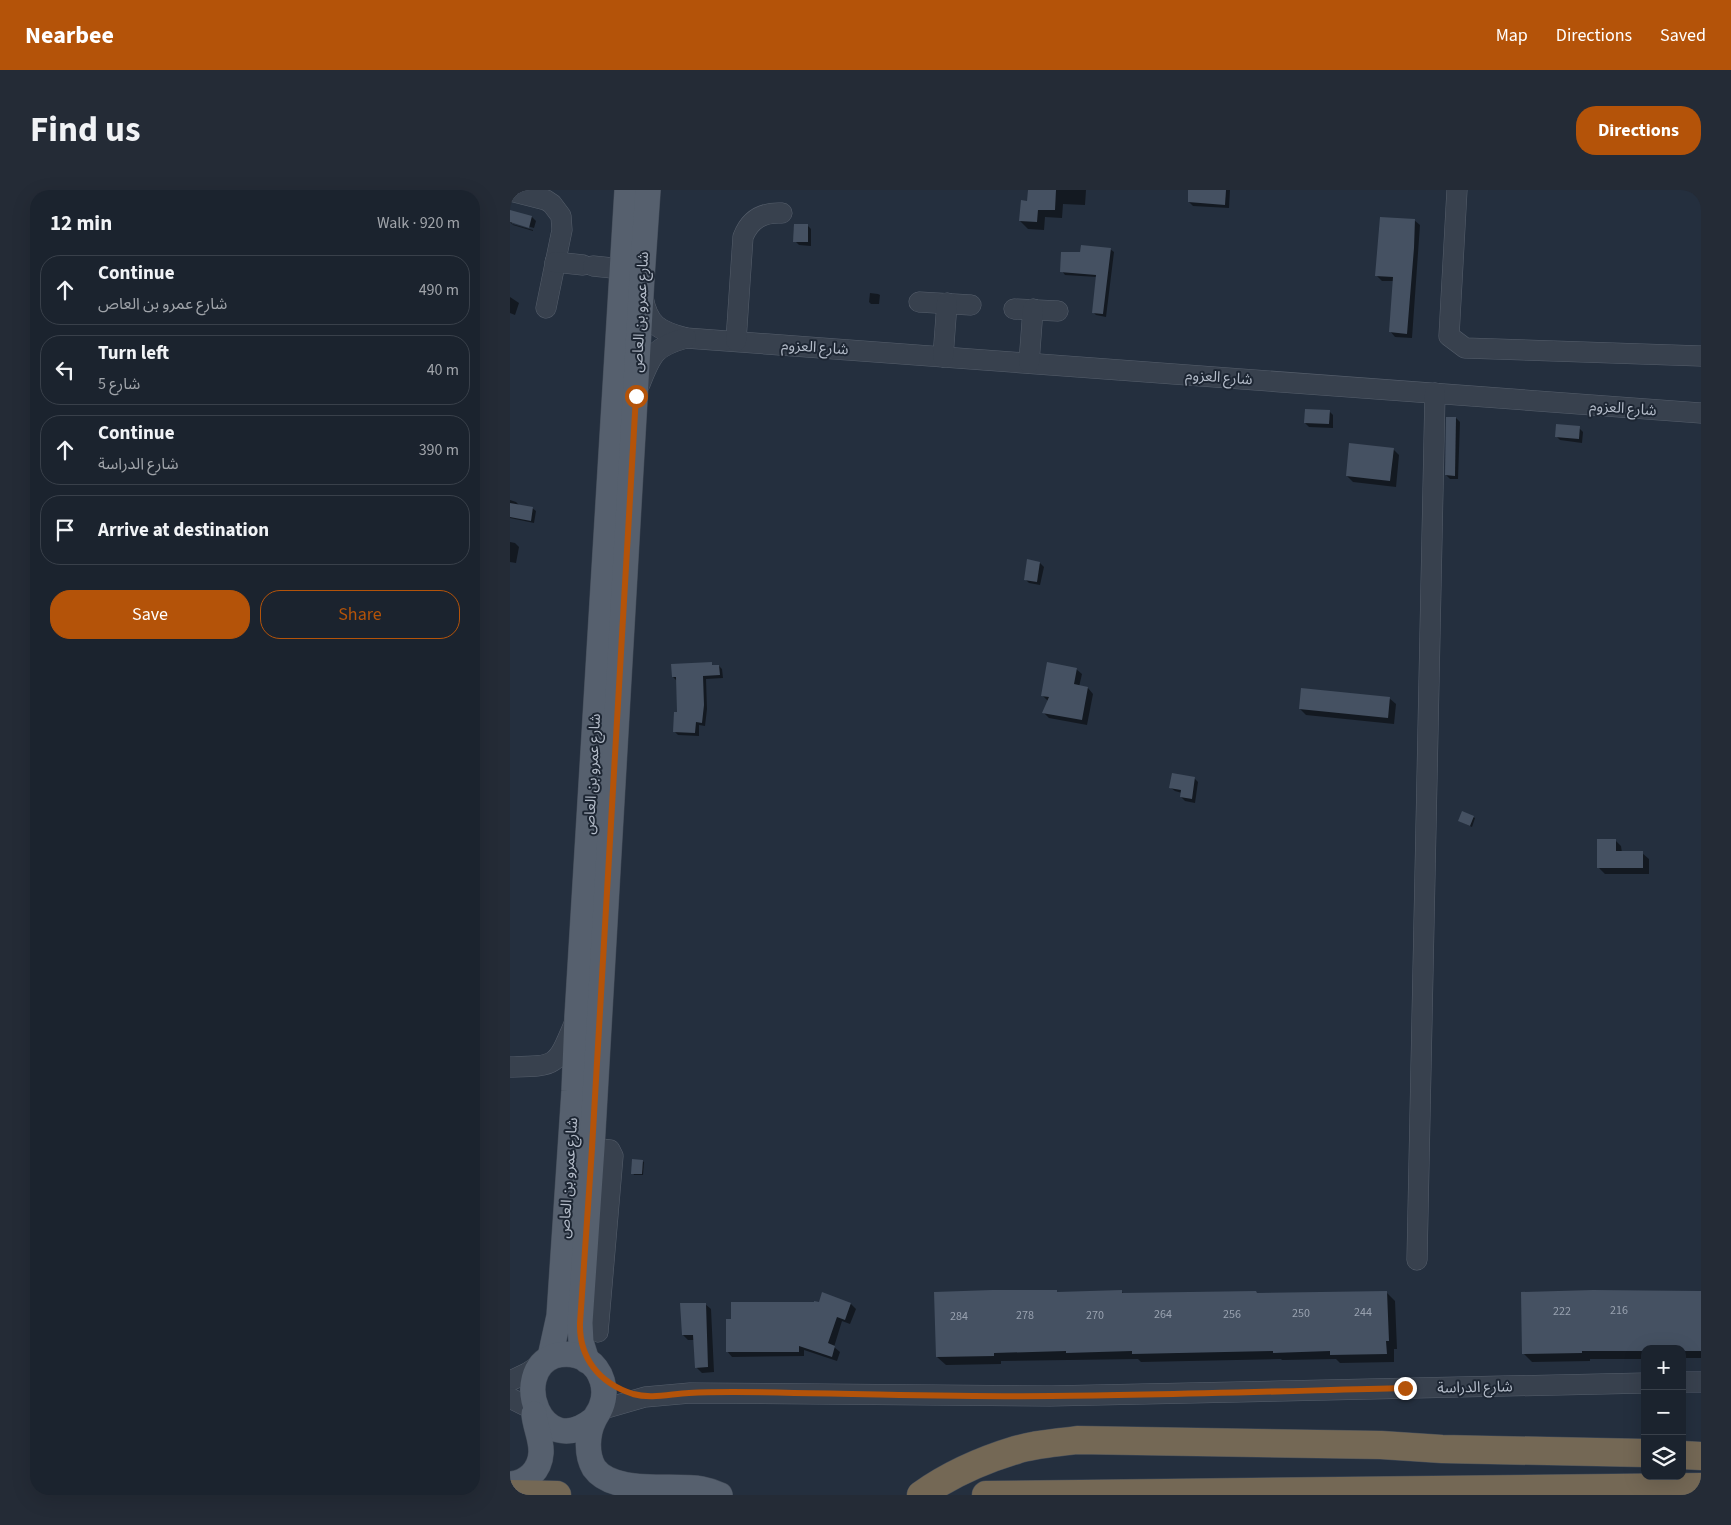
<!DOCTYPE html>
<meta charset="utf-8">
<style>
:root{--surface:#1b232e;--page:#242b36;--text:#f1f3f6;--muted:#a0a4aa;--line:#39404a;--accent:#b45309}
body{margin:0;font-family:"Source Sans 3","Noto Sans Arabic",sans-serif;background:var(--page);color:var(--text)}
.controls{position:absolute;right:15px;bottom:15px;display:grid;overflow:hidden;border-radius:10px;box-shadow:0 5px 20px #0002}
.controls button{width:45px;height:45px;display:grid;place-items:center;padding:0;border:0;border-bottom:1px solid var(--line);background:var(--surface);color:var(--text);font:25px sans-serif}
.stop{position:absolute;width:15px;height:15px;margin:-11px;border:4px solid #b45309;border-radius:50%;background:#fff}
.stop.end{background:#b45309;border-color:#fff;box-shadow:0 1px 5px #0008}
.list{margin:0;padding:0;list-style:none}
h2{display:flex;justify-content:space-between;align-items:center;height:65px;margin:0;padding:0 20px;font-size:21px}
h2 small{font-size:16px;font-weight:400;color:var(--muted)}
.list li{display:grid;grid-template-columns:32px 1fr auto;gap:15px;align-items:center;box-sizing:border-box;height:70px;margin:0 10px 10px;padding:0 10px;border:1px solid var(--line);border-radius:20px}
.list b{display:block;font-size:19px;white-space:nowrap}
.list p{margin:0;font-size:16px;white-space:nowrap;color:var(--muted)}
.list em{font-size:16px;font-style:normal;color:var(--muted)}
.actions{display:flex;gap:10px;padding:15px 20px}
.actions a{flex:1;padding:11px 0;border:1px solid var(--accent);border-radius:20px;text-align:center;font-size:18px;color:var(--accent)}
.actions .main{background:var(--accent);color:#fff}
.icon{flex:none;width:28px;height:28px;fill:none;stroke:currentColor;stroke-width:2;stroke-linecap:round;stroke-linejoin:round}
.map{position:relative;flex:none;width:1191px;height:1305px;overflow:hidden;border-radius:20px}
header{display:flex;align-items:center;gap:30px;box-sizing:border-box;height:70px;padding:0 25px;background:var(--accent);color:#fff}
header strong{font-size:24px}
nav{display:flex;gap:28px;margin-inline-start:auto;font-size:18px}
.intro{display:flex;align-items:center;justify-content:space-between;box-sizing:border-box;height:120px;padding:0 30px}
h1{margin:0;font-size:35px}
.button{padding:12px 22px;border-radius:20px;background:var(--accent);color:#fff;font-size:18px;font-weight:700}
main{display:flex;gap:30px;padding:0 30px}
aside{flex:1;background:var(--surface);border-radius:20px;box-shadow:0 5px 20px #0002}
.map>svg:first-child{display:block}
.shadow{fill:#0007}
.building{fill:#455162}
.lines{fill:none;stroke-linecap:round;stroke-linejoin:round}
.minor-casing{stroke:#565f6c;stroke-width:21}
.major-casing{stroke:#414a57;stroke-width:26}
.highway-casing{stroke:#434c59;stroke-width:29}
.minor{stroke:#38414e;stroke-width:20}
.major{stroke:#56606e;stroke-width:25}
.highway{stroke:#746855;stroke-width:28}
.route{stroke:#b45309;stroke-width:6}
.labels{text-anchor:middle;stroke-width:4;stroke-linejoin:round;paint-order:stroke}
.number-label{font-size:12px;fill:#98a1af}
.street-label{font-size:15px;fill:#b4bcc9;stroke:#1d2633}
</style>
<header>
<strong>Nearbee</strong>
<nav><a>Map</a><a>Directions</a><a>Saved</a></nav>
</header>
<div class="intro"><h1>Find us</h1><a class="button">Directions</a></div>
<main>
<aside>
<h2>12 min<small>Walk · 920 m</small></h2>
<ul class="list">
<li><svg class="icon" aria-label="ahead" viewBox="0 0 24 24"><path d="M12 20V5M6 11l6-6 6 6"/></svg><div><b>Continue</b><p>شارع عمرو بن العاص</p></div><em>490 m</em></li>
<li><svg class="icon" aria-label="left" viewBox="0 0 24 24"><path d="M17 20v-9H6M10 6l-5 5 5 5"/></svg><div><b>Turn left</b><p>شارع 5</p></div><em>40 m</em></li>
<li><svg class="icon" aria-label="ahead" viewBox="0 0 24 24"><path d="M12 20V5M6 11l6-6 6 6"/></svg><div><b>Continue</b><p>شارع الدراسة</p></div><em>390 m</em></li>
<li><svg class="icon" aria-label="arrive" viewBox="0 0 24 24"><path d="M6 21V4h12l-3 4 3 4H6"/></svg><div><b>Arrive at destination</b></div></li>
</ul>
<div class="actions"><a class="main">Save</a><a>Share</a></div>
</aside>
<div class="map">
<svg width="1191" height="1305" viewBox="0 0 1191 1305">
<rect width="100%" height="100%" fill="#242f3e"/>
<g class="shadow">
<polygon points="519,0 576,0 575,15 553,14 552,28 535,27 534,40 518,39 510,31 518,12"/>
<polygon points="680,0 720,0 719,18 683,16 679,12"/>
<polygon points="22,27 26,31 24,38 2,32 2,34 0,32 0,29"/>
<polygon points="904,30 910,35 902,148 885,147 880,141 884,91 872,91 866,85"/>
<polygon points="2,34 23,40 23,41 3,35"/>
<polygon points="297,35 301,39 301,56 289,55 285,51"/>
<polygon points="600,59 604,62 596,127 586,125 583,122 587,87 555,85 552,81"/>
<polygon points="360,103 368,104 370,105 369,114 361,114 359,112"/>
<polygon points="0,107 9,113 5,125 0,123"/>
<polygon points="819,221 823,225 823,238 799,237 795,233"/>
<polygon points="946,228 950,232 948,289 940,289 936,285"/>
<polygon points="1069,238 1073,242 1072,253 1050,250 1046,246"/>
<polygon points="883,259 889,265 886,297 843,292 837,286"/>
<polygon points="0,310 6,312 9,315 22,318 26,321 24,333 0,328"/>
<polygon points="0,352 5,353 9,357 6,373 0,372"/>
<polygon points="530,373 534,377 530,395 519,393 515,389"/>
<polygon points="201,474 204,476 209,476 212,479 213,488 196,489 197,519 195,536 189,535 189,546 168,545 164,541 168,524 167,491 163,487"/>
<polygon points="566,479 572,484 569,497 578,498 583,504 577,535 539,528 534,523 538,511 532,505"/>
<polygon points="879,508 886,514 884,534 796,525 790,519"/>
<polygon points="684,588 688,592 685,613 675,611 671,607 672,603 665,601 661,598"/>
<polygon points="963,627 965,628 962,637 949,631"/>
<polygon points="1105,650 1111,656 1112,663 1132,663 1139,669 1139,684 1095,684 1089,678"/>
<polygon points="132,971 134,972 133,985 124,985 123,983"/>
<polygon points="546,1101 549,1104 612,1102 614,1105 877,1103 885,1111 887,1159 884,1159 884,1172 830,1173 826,1169 772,1170 771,1169 631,1172 628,1169 491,1171 491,1174 436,1175 427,1167"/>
<polygon points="1191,1102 1191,1168 1172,1168 1172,1159 1135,1159 1135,1169 1080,1169 1080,1171 1022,1172 1013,1163"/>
<polygon points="313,1104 341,1114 346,1119 340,1134 332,1131 324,1157 330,1162 327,1171 294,1160 294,1166 222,1167 217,1161 309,1114"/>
<polygon points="195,1114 201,1119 204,1182 192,1183 186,1177 184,1150 178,1150 173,1145"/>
</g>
<g class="building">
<polygon points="518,0 546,0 545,20 528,20 527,32 509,31 511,10 517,11"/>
<polygon points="678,0 716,0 715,15 678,12"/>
<polygon points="0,20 22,26 19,38 0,32"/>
<polygon points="870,27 905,29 904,58 897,144 879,142 883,87 865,86"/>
<polygon points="284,34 298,34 298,52 283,52"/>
<polygon points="571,55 601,58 593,124 582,123 586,85 550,82 551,62 570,62"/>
<polygon points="795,219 820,220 819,234 794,233"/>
<polygon points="936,227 946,227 945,286 935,285"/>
<polygon points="1046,234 1070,236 1069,249 1045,247"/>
<polygon points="839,253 884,258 880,291 836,286"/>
<polygon points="0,313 23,317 21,331 0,327"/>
<polygon points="517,369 530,372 527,392 514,390"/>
<polygon points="202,472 202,475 209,475 210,485 193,486 194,515 192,533 186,532 185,543 163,542 164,522 167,522 166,487 162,487 161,474"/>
<polygon points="537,472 567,478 564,494 578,497 572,530 532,523 539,507 531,506"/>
<polygon points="791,498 880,507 878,528 789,519"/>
<polygon points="662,583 685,587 682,609 670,607 671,600 659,598"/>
<polygon points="952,621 964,626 960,636 948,631"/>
<polygon points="1087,649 1106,649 1106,661 1133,661 1133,678 1087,678"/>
<polygon points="122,969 133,970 132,984 121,984"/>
<polygon points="482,1100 547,1100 547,1102 612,1100 612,1103 746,1101 747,1103 877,1101 879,1151 876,1151 877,1164 820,1165 820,1161 763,1163 763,1161 622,1164 622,1161 556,1163 556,1161 484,1163 484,1166 426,1167 424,1102"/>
<polygon points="1083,1100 1191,1101 1191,1161 1172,1161 1172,1159 1135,1159 1135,1161 1072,1161 1072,1163 1012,1164 1011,1102"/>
<polygon points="312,1102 341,1113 335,1130 327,1127 318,1153 325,1156 322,1167 289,1156 289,1162 216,1162 216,1129 221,1129 221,1112 304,1112 304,1111 309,1112"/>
<polygon points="170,1113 196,1113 198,1177 185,1178 183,1145 172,1145"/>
</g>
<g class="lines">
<defs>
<g id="minor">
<polyline points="947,0 939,146 955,158 1191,166"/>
<polyline points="0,1 36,10 42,14 51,26 52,40 36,118"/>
<polyline points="45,72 73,75"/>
<polyline points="83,76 112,79"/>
<path d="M133,107C138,135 149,141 176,148L1191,223"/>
<polyline points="409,112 461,115"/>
<polyline points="504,119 548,121"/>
<path d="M226,151L233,47C240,29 253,22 272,23"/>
<polyline points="433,167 437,113"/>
<polyline points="519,173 523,119"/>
<path d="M130,194C142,164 144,157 176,148"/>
<path d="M0,877C47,876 46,877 64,834"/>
<polyline points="82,958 100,960 103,966 88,1142"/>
<polyline points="907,1070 925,203"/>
<polyline points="0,1191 17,1183 28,1176"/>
<polyline points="1172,1192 1191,1192"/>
<polyline points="0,1208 20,1218"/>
<polyline points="90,1220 135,1207 180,1203 540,1206 1135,1193"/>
</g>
<g id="major">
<polyline points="40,1167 49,1126 64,901 67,827 117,0"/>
<polyline points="77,1171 71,1152 70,1133 82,958 132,87 138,0"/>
<path d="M84,1229C30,1273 0,1182 44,1166C55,1163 67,1164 77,1170C92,1180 98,1200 91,1217C89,1222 86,1225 84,1230C77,1244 76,1264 84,1278C103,1305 162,1294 192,1299C198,1300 204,1302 210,1305"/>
<path d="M0,1294C17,1293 30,1280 31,1263C32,1250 25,1237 24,1224"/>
</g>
<g id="highway">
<polyline points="1172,1265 1191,1266"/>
<polyline points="0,1304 47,1305"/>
<path d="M411,1305C439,1285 473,1270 506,1260C525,1254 546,1253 567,1250L871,1255L932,1259L1135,1263"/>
<polyline points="476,1305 1191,1297"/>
</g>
</defs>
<use href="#minor" class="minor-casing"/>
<use href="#major" class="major-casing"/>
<use href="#highway" class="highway-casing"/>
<use href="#minor" class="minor"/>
<use href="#major" class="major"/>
<use href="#highway" class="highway"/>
</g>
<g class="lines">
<path class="route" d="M126,206L82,958L70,1133C69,1168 89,1193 123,1204C141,1209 160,1204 179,1203C214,1201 249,1202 284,1203C369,1204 455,1207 541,1206C659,1205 777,1201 895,1198"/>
</g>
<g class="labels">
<g class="number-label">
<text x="1109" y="1124">216</text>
<text x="1052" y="1125">222</text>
<text x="853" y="1126">244</text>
<text x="791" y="1127">250</text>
<text x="653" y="1128">264</text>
<text x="722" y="1128">256</text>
<text x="515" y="1129">278</text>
<text x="585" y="1129">270</text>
<text x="449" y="1130">284</text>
</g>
<g class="street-label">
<text transform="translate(130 122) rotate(-87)" y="5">شارع عمرو بن العاص</text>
<text transform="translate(305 157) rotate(4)" y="5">شارع العزوم</text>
<text transform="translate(709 187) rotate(4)" y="5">شارع العزوم</text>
<text transform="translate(1113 218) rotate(4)" y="5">شارع العزوم</text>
<text transform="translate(82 584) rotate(-87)" y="5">شارع عمرو بن العاص</text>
<text transform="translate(58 988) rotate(-86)" y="5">شارع عمرو بن العاص</text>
<text transform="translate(965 1197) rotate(-1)" y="5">شارع الدراسة</text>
</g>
</g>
</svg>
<div class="controls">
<button>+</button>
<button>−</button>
<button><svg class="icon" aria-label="layers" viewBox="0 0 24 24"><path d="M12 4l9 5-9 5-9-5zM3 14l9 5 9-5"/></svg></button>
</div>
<div class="stop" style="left:126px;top:206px"></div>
<div class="stop end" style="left:895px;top:1198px"></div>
</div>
</main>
